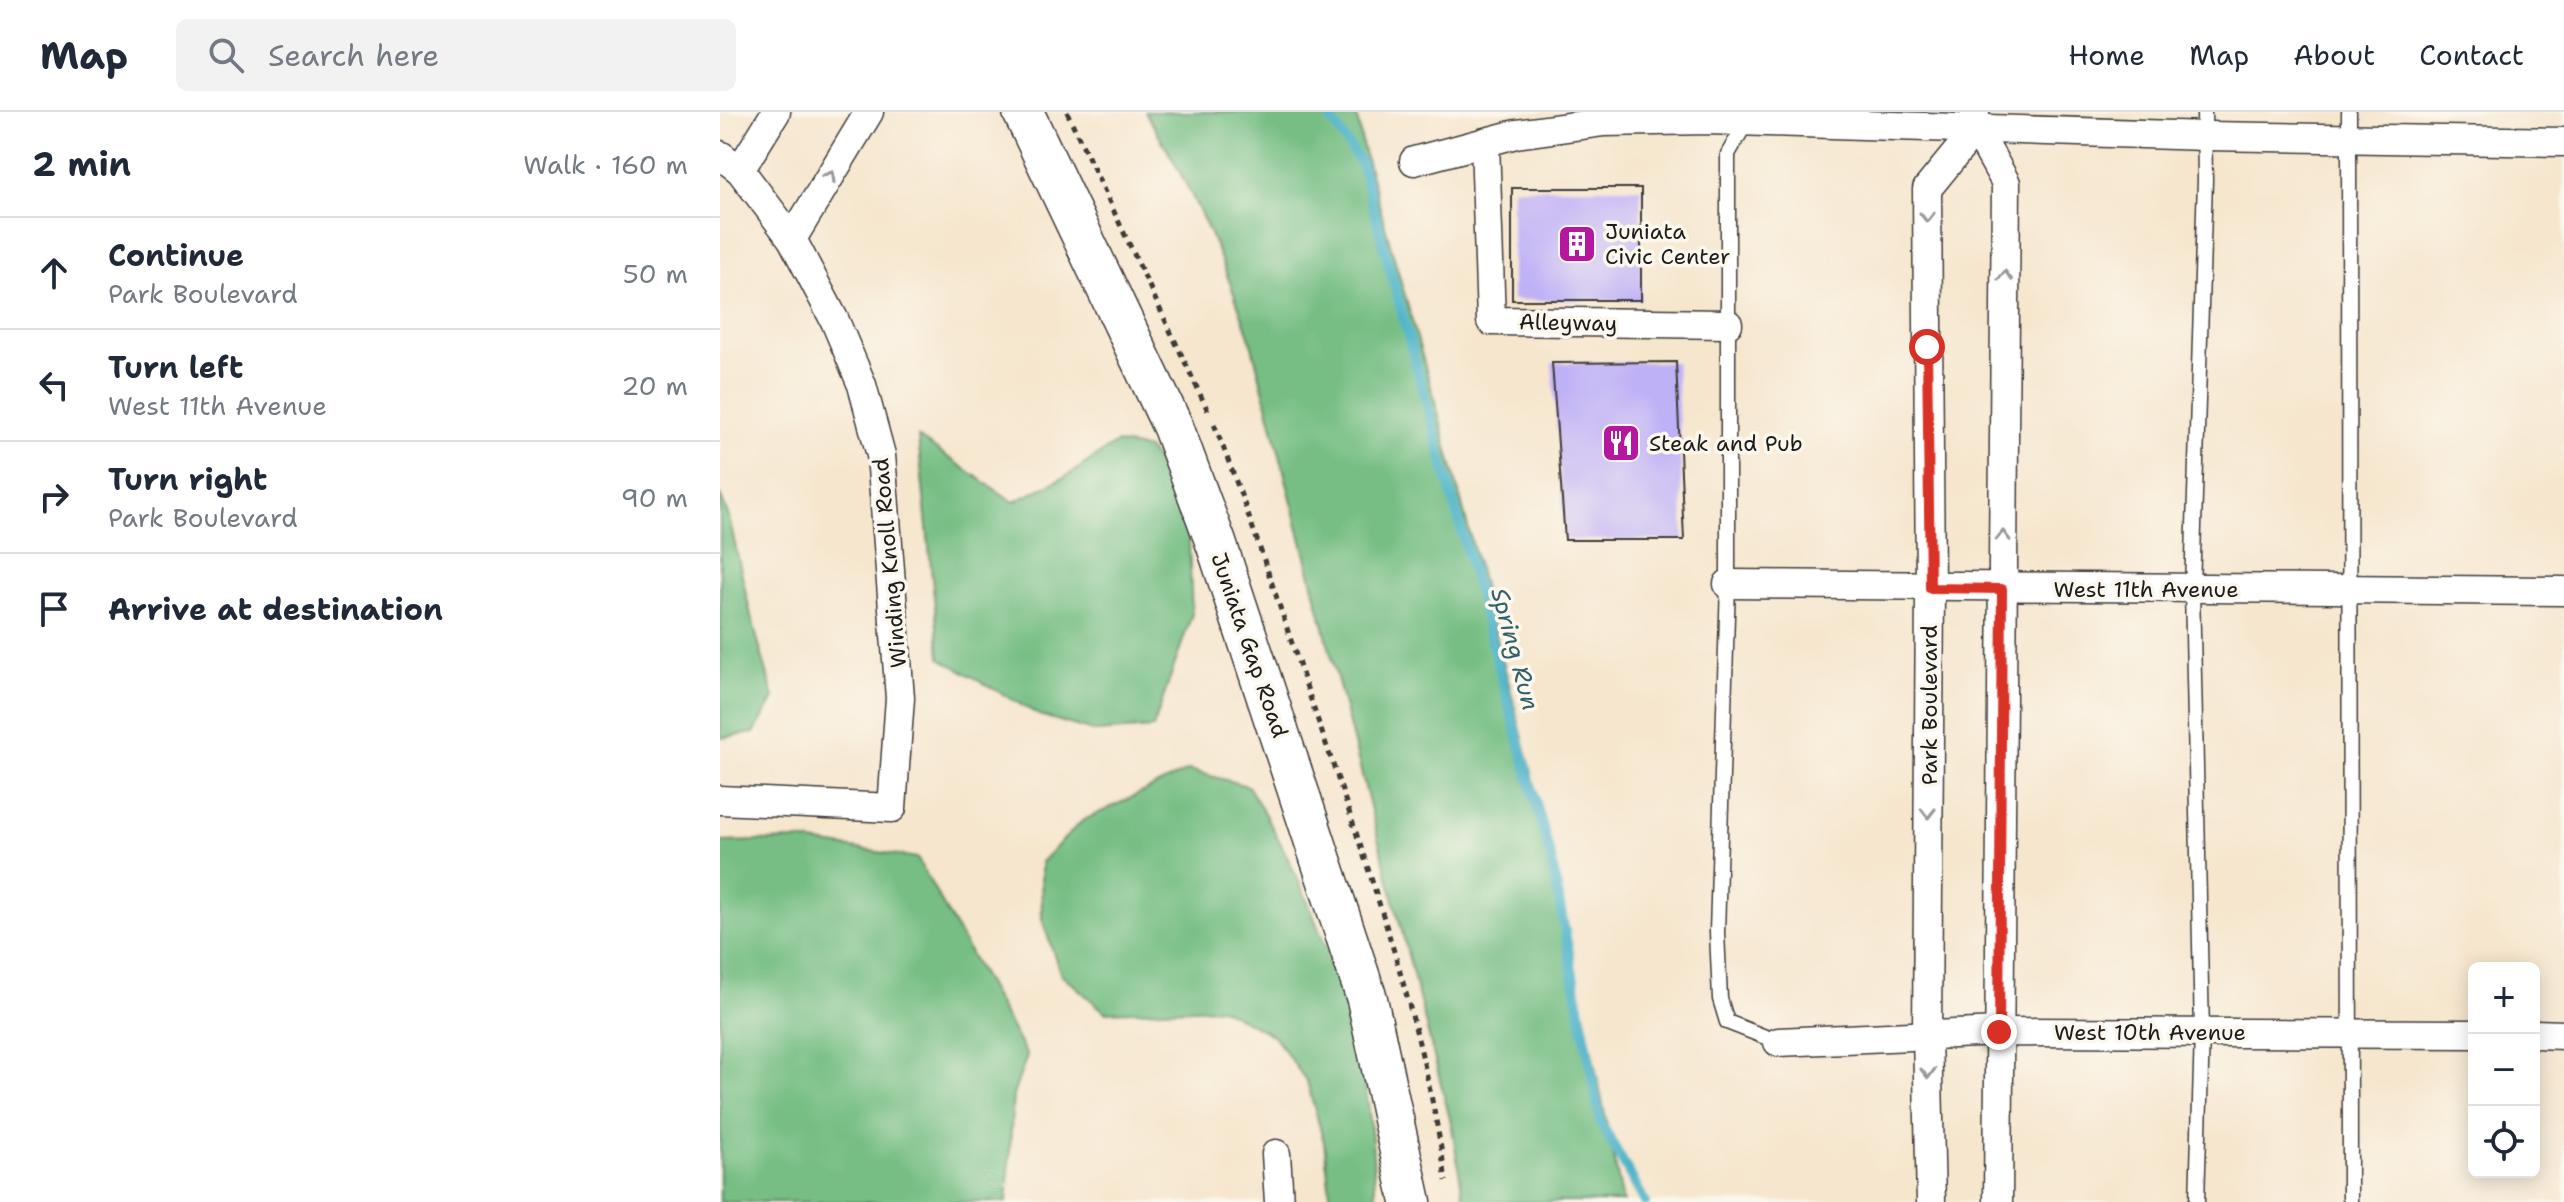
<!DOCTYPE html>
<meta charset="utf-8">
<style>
:root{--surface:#fff;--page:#f2f2f3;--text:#1f2937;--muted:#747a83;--line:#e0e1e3}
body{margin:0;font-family:"Shantell Sans",sans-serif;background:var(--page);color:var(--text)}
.controls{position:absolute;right:24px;bottom:24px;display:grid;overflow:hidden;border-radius:12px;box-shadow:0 4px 20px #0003}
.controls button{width:72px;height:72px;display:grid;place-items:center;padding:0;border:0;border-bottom:2px solid var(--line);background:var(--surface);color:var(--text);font:40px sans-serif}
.stop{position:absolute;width:24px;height:24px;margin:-18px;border:6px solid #d93025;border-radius:50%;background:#fff}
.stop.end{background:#d93025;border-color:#fff;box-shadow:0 2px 8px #0008}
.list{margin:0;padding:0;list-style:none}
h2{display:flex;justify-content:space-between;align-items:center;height:104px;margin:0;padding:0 32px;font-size:34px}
h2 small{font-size:26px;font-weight:400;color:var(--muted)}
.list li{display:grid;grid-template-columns:52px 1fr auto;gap:24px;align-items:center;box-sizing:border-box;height:112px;padding:0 32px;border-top:2px solid var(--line)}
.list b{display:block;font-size:30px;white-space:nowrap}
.list p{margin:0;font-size:26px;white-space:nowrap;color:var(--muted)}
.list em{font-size:26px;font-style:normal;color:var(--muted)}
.icon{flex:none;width:44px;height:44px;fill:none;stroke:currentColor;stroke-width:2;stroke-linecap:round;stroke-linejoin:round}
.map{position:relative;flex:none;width:1844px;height:1090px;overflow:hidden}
header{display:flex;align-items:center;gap:48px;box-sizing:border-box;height:112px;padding:0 40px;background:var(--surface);border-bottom:2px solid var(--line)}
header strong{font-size:38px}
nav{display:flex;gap:44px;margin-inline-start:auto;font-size:28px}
.search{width:560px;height:72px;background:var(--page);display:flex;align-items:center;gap:20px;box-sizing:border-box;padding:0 28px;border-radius:12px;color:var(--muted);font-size:30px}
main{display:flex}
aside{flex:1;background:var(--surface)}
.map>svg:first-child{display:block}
.forest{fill:#76be84;stroke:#496d50;stroke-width:2}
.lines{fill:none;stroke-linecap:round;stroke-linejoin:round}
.stream{stroke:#4bb3c9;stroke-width:10}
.building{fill:#bfb1f6}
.lane-casing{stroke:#3d3a37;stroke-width:17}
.street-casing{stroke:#3d3a37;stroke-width:31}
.secondary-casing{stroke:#3d3a37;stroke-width:43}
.path{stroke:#3d3a37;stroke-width:5;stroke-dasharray:6 6;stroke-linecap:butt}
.lane{stroke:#fff;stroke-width:14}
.street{stroke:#fff;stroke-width:28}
.secondary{stroke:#fff;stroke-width:40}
.oneway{stroke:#999}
.route{stroke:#d93025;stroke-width:10}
.labels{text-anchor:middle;stroke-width:7;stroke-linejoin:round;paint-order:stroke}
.poi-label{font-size:22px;fill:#1c1c1c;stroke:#fbf7ec;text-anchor:start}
.street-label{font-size:22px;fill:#1c1c1c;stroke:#fbf7ec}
.water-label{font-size:24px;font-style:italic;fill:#31606a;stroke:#fbf7ec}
</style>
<header>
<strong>Map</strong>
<div class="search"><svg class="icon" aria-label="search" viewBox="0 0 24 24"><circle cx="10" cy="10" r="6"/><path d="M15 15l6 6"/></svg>Search here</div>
<nav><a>Home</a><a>Map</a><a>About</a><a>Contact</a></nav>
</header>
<main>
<aside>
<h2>2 min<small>Walk · 160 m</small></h2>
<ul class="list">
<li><svg class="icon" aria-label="ahead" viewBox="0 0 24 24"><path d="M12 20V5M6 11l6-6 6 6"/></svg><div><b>Continue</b><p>Park Boulevard</p></div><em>50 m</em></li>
<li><svg class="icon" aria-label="left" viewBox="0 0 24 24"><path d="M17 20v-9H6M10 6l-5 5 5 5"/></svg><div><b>Turn left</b><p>West 11th Avenue</p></div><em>20 m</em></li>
<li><svg class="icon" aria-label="right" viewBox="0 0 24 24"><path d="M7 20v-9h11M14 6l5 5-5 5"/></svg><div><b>Turn right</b><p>Park Boulevard</p></div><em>90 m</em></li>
<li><svg class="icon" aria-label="arrive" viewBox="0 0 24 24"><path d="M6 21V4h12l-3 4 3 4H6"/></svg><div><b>Arrive at destination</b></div></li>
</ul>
</aside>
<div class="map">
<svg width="1844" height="1090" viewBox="0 0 1844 1090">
<rect width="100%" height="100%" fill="#fbf7ec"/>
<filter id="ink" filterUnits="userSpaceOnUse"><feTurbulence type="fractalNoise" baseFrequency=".0125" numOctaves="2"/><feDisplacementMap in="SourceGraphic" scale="16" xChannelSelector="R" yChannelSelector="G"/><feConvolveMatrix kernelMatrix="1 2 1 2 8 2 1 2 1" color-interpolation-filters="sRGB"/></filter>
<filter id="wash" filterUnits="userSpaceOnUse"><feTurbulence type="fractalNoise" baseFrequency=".006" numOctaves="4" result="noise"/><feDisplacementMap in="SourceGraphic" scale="32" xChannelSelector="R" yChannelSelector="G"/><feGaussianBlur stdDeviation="1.8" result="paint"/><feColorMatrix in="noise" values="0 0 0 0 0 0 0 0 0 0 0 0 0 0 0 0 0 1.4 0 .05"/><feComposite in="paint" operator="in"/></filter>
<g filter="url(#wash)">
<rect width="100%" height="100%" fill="#f6e6ce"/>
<g class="forest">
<path d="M425,0H636L643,36L716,293L824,707L903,1090H744L732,1015L531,230C502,143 473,77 425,0Z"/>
<polygon points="198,325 294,390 347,364 396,331 427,337 467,381 472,502 433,616 376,620 319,603 220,546"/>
<polygon points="0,383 9,405 31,504 54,586 34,621 0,626"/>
<path d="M469,658L528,674C586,767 624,873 646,980C653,1016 653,1054 656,1090H611L604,1030L587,970L554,924L501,896L385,900L340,861L322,807L321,750L362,709Z"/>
<polygon points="79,728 197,746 307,944 293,983 287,1090 0,1090 0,730"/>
</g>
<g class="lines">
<polyline class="stream" points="606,0 641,51 831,746 881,1011 925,1090"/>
</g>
<g id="blocks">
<g class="building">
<rect x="792" y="76" width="129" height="112"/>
<polygon points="956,250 964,428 845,428 832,251"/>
</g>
</g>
</g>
<g filter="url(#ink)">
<use href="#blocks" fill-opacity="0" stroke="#3d3a37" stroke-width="2"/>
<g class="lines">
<defs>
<g id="lane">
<polyline points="1629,0 1630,1090"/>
<polyline points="1027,9 1008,42 1008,472 997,820 1000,887 1007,910 1058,930"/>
<polyline points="1477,1090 1482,920 1472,477 1485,68 1484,0"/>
</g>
<g id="street">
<polyline points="1255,1 1256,17 1286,71 1278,1090"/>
<polyline points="765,30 771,209 1008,212"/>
<polyline points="0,43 20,58 72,127 115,209 142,273 161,343 180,586 172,696 0,688"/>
<polyline points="694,49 796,22 884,10 987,8 1486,24 1844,30"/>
<polyline points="20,58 56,0"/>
<polyline points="72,127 149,0"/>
<polyline points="1008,472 1844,479"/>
<polyline points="1814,922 1844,923"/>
<polyline points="1058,930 1279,920 1754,922"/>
<polyline points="556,1042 559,1090"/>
<polyline points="1211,1090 1207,923 1210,476 1207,77 1256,17"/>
</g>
<polyline id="secondary" points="303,0 453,315 496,431 647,887 691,1090"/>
</defs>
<use href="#lane" class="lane-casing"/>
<use href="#street" class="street-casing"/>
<use href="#secondary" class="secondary-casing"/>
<g class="path">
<polyline points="347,0 488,299"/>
<path d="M494,312C536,417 569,525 606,632C655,776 705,918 726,1069"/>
</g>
<use href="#lane" class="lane"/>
<use href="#street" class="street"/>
<use href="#secondary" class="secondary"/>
</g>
<defs><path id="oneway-chevron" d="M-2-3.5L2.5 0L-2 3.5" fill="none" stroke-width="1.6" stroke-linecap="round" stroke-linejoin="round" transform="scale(2)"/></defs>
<g class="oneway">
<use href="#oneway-chevron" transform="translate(110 64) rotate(-59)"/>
<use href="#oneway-chevron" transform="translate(1207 105) rotate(90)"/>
<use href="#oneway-chevron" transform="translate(1285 164) rotate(-89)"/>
<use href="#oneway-chevron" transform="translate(1283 424) rotate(-89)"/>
<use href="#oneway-chevron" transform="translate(1208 701) rotate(90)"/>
<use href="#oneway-chevron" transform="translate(1208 961) rotate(89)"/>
</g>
</g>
<g class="lines" filter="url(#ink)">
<polyline class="route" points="1207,235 1210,476 1282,477 1279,920"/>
</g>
<defs>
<symbol id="building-square" viewBox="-11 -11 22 22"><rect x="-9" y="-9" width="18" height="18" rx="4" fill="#b5179e" stroke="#fbf7ec"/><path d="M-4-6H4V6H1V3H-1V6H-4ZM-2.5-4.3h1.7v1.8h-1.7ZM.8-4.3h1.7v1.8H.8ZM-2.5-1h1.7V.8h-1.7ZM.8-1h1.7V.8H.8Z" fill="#fff"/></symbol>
<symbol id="restaurant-square" viewBox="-11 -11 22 22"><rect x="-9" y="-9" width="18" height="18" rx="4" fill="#b5179e" stroke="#fbf7ec"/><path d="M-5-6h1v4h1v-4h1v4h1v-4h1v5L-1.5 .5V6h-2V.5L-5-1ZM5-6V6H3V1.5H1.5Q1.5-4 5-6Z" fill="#fff"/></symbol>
</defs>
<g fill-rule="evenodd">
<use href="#building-square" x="835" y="110" width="44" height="44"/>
<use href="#restaurant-square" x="879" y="309" width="44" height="44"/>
</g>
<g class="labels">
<g class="poi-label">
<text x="885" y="127">Juniata<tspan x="885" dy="25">Civic Center</tspan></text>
<text x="929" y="339">Steak and Pub</text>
</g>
<g class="street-label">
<text transform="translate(848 210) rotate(1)" y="8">Alleyway</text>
<text transform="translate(169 451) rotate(-95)" y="8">Winding Knoll Road</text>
<text x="1426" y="485">West 11th Avenue</text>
<text transform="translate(530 533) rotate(71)" y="8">Juniata Gap Road</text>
<text transform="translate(1209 593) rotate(-90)" y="8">Park Boulevard</text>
<text x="1430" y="928">West 10th Avenue</text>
</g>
<g class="water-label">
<text transform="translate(795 537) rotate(75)" y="8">Spring Run</text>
</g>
</g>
</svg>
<div class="controls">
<button>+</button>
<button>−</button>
<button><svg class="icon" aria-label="locate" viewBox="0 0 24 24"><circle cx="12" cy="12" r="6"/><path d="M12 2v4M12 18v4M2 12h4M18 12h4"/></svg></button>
</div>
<div class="stop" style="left:1207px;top:235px"></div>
<div class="stop end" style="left:1279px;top:920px"></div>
</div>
</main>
